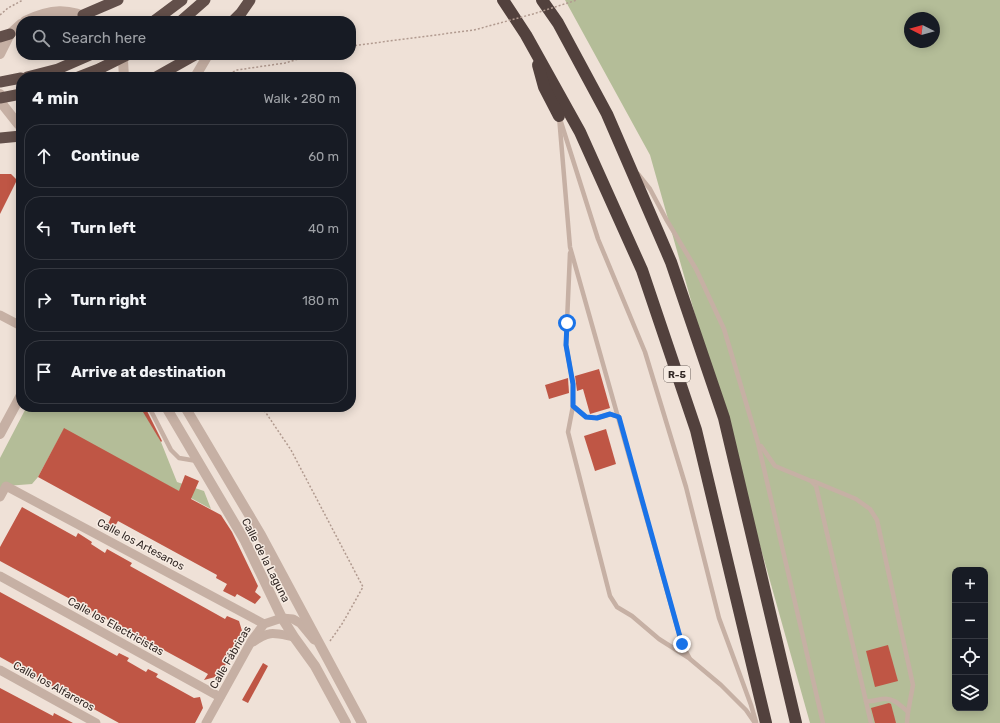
<!DOCTYPE html>
<meta charset="utf-8">
<style>
:root{--surface:#171b24;--page:#242831;--text:#f1f3f6;--muted:#9ea1a6;--line:#363941}
body{margin:0;font-family:Rubik,sans-serif;background:var(--page);color:var(--text)}
.controls{position:absolute;right:12px;bottom:12px;display:grid;overflow:hidden;border-radius:8px;box-shadow:0 2px 10px #0003}
.controls button{width:36px;height:36px;display:grid;place-items:center;padding:0;border:0;border-bottom:1px solid var(--line);background:var(--surface);color:var(--text);font:20px sans-serif}
.compass{position:absolute;left:904px;top:12px;width:36px;height:36px;border-radius:50%;background:var(--surface);box-shadow:0 2px 10px #0003;rotate:276deg}
.stop{position:absolute;width:12px;height:12px;margin:-9px;border:3px solid #1a73e8;border-radius:50%;background:#fff}
.stop.end{background:#1a73e8;border-color:#fff;box-shadow:0 1px 4px #0008}
.list{margin:0;padding:0;list-style:none}
h2{display:flex;justify-content:space-between;align-items:center;height:52px;margin:0;padding:0 16px;font-size:17px}
h2 small{font-size:13px;font-weight:400;color:var(--muted)}
.list li{display:grid;grid-template-columns:26px 1fr auto;gap:12px;align-items:center;box-sizing:border-box;height:64px;margin:0 8px 8px;padding:0 8px;border:1px solid var(--line);border-radius:16px}
.list b{display:block;font-size:15px;white-space:nowrap}
.list em{font-size:13px;font-style:normal;color:var(--muted)}
.icon{flex:none;width:22px;height:22px;fill:none;stroke:currentColor;stroke-width:2;stroke-linecap:round;stroke-linejoin:round}
.map{position:relative;flex:none;width:1000px;height:723px;overflow:hidden}
.search{position:absolute;background:var(--surface);box-shadow:0 2px 10px #0003;left:16px;top:16px;width:340px;height:44px;display:flex;align-items:center;gap:10px;box-sizing:border-box;padding:0 14px;border-radius:16px;color:var(--muted);font-size:15px}
.panel{position:absolute;background:var(--surface);box-shadow:0 2px 10px #0003;left:16px;top:72px;width:340px;height:340px;border-radius:16px}
.map>svg:first-child{display:block}
.green{fill:#b4bd98;fill-rule:evenodd}
.building{fill:#bf5645}
.lines{fill:none;stroke-linecap:round;stroke-linejoin:round}
.path{stroke:#b19a8f;stroke-width:1.5;stroke-dasharray:2 2;stroke-linecap:butt}
.service{stroke:#c6b0a4;stroke-width:4.5}
.minor{stroke:#c6b0a4;stroke-width:9}
.tertiary{stroke:#c6b0a4;stroke-width:10}
.trunk{stroke:#624f4a;stroke-width:11}
.motorway{stroke:#52413d;stroke-width:12}
.path-bridge{stroke:#b19a8f;stroke-width:1.5;stroke-dasharray:2 2;stroke-linecap:butt}
.trunk-bridge{stroke:#624f4a;stroke-width:11}
.route{stroke:#1a73e8;stroke-width:5}
.labels{text-anchor:middle;stroke-width:3;stroke-linejoin:round;paint-order:stroke}
.shield{fill:#f7ece3;stroke:#6d635e;stroke-width:1}
.shield-label{font-size:10px;font-weight:bold;fill:#322825}
.street-label{font-size:11px;fill:#322825;stroke:#f7ece3}
</style>
<div class="map">
<svg width="1000" height="723" viewBox="0 0 1000 723">
<rect width="100%" height="100%" fill="#efe1d7"/>
<g class="green">
<path d="M565,0H1000V723H810L650,155ZM910,18H934V42H910ZM955,570H985V708H955Z"/>
<polygon points="28,407 143,407 161,442 177,482 204,491 211,509 64,429 38,477 32,484 6,486 0,490 0,458 25,410"/>
</g>
<g class="building">
<polygon points="0,174 11,174 17,180 0,214"/>
<polygon points="599,369 610,408 590,414 583,389 577,391 575,376"/>
<polygon points="568,378 569,393 549,399 545,385"/>
<polygon points="140,407 145,407 162,441 161,442"/>
<polygon points="64,428 179,491 185,475 199,481 191,499 221,515 232,532 258,586 255,592 261,597 255,604 237,594 235,597 223,591 227,584 216,578 217,575 118,521 114,528 108,524 111,517 38,477"/>
<polygon points="606,429 616,464 595,471 584,436"/>
<polygon points="22,507 76,537 78,533 92,542 91,544 105,553 107,549 132,563 130,566 225,619 227,616 239,621 243,634 219,676 204,680 208,674 92,611 90,615 80,609 83,606 0,561 0,547"/>
<polygon points="0,592 117,656 119,653 129,658 127,661 146,672 148,669 158,674 156,677 194,698 200,697 203,708 195,723 119,723 0,657"/>
<polygon points="888,645 898,681 875,687 866,651"/>
<polygon points="263,663 268,666 248,703 242,700"/>
<polygon points="0,688 53,716 54,713 73,723 0,723"/>
<polygon points="889,703 891,704 896,723 875,723 871,708"/>
</g>
<g class="lines">
<g class="path">
<polyline points="0,15 8,8 23,0"/>
<polyline points="351,46 474,30"/>
<polyline points="222,77 237,70 285,63 312,55"/>
<polyline points="262,407 291,450 363,587 342,624 330,641"/>
</g>
<g class="service">
<polyline points="559,116 570,247 682,644 690,659 721,685 746,710 755,723"/>
<polyline points="560,119 598,239 645,352 686,487 719,618 751,705 756,722"/>
<polyline points="638,174 650,189 666,219 696,269 724,329 758,443 823,723"/>
<polyline points="570,253 566,345 573,384 573,406 568,432 610,596 617,607 632,616 659,639 689,658"/>
<polyline points="573,406 586,417 597,418 610,414 619,417"/>
<polyline points="149,407 171,450 179,458 197,461"/>
<polyline points="761,446 775,466 811,481 816,486 871,723"/>
<polyline points="813,481 856,499 870,509 877,520 913,685 908,712 907,723"/>
<path d="M866,701C872,702 876,700 882,699C893,697 900,705 908,712"/>
</g>
<g class="minor">
<polyline points="0,315 21,326"/>
<polyline points="0,497 6,486 264,624"/>
<polyline points="0,576 220,697"/>
<path d="M253,642C270,630 274,633 294,637"/>
<polyline points="0,670 96,723"/>
<polyline points="206,723 252,640 264,624 282,618 293,619 300,623 314,640"/>
</g>
<g class="tertiary">
<path d="M25,21C50,9 69,7 94,21"/>
<polyline points="0,54 10,34 21,24"/>
<polyline points="120,55 123,61 124,77"/>
<polyline points="195,77 208,55"/>
<polyline points="0,94 3,105 18,124 21,126"/>
<polyline points="166,407 245,541 282,618 294,637 315,666 346,723"/>
<polyline points="185,407 261,535 362,723"/>
<polyline points="0,434 21,395"/>
</g>
<g class="trunk">
<polyline points="83,15 118,0"/>
<polyline points="154,21 182,0"/>
<polyline points="181,21 205,0"/>
<polyline points="233,21 241,13 250,0"/>
<polyline points="0,37 10,34"/>
<polyline points="27,77 58,69 90,55"/>
<polyline points="78,77 101,68"/>
<polyline points="156,77 195,55"/>
<polyline points="0,82 21,78"/>
<polyline points="0,138 21,136"/>
</g>
<g class="motorway">
<polyline points="503,0 526,35 580,132 642,270 696,430 766,723"/>
<polyline points="542,0 558,23 607,114 671,262 724,418 796,723"/>
<polyline points="538,65 544,87 559,116"/>
</g>
<polyline class="path-bridge" points="474,30 533,14 577,0"/>
<g class="trunk-bridge">
<polyline points="101,68 127,55"/>
<polyline points="0,98 21,94"/>
</g>
</g>
<g class="lines">
<polyline class="route" points="567,323 566,345 573,384 573,406 586,417 597,418 610,414 619,417 682,644"/>
</g>
<g class="labels">
<rect class="shield" x="664" y="366" width="26" height="16" rx="3"/>
<g class="shield-label">
<text x="677" y="378">R-5</text>
</g>
<g class="street-label">
<text transform="translate(141 544) rotate(28)" y="4">Calle los Artesanos</text>
<text transform="translate(266 560) rotate(63)" y="4">Calle de la Laguna</text>
<text transform="translate(116 626) rotate(29)" y="4">Calle los Electricistas</text>
<text transform="translate(230 657) rotate(-60)" y="4">Calle Fábricas</text>
<text transform="translate(54 686) rotate(29)" y="4">Calle los Alfareros</text>
</g>
</g>
</svg>
<div class="controls">
<button>+</button>
<button>−</button>
<button><svg class="icon" aria-label="locate" viewBox="0 0 24 24"><circle cx="12" cy="12" r="6"/><path d="M12 2v4M12 18v4M2 12h4M18 12h4"/></svg></button>
<button><svg class="icon" aria-label="layers" viewBox="0 0 24 24"><path d="M12 4l9 5-9 5-9-5zM3 14l9 5 9-5"/></svg></button>
</div>
<svg class="compass" viewBox="-18 -18 36 36"><path d="M0-13l5 13h-10z" fill="#e53935"/><path d="M0 13l5-13h-10z" fill="#9ea1a6"/></svg>
<div class="stop" style="left:567px;top:323px"></div>
<div class="stop end" style="left:682px;top:644px"></div>
<div class="search"><svg class="icon" aria-label="search" viewBox="0 0 24 24"><circle cx="10" cy="10" r="6"/><path d="M15 15l6 6"/></svg>Search here</div>
<section class="panel">
<h2>4 min<small>Walk · 280 m</small></h2>
<ul class="list">
<li><svg class="icon" aria-label="ahead" viewBox="0 0 24 24"><path d="M12 20V5M6 11l6-6 6 6"/></svg><div><b>Continue</b></div><em>60 m</em></li>
<li><svg class="icon" aria-label="left" viewBox="0 0 24 24"><path d="M17 20v-9H6M10 6l-5 5 5 5"/></svg><div><b>Turn left</b></div><em>40 m</em></li>
<li><svg class="icon" aria-label="right" viewBox="0 0 24 24"><path d="M7 20v-9h11M14 6l5 5-5 5"/></svg><div><b>Turn right</b></div><em>180 m</em></li>
<li><svg class="icon" aria-label="arrive" viewBox="0 0 24 24"><path d="M6 21V4h12l-3 4 3 4H6"/></svg><div><b>Arrive at destination</b></div></li>
</ul>
</section>
</div>
